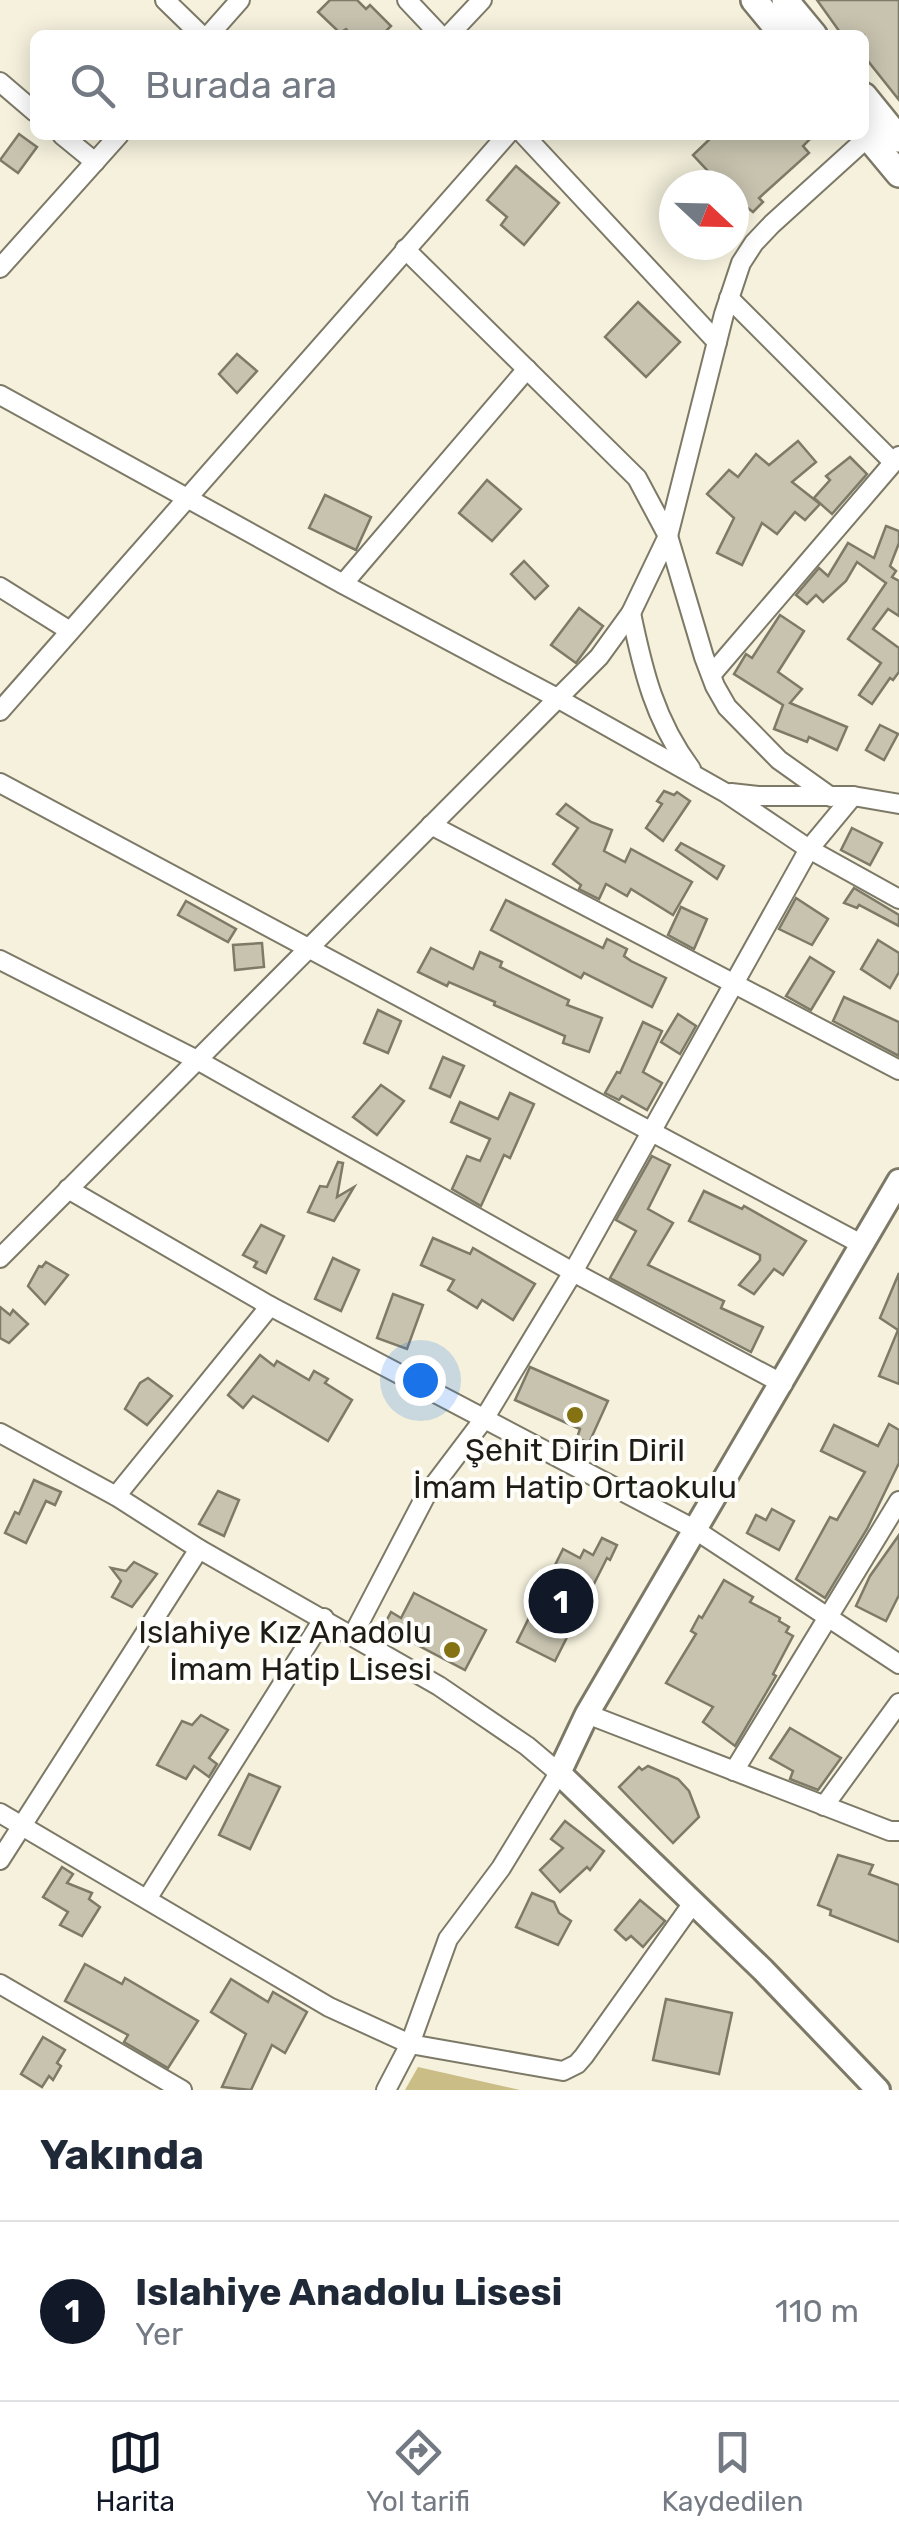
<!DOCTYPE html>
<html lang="tr">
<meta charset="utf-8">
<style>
:root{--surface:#fff;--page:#f2f2f3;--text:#1f2937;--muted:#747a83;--line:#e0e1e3;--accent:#111827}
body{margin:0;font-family:Rubik,sans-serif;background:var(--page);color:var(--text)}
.compass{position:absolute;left:659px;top:170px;width:90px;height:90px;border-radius:50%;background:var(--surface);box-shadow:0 5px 25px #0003;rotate:112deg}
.you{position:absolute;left:420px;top:1380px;width:35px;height:35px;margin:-25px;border:8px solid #fff;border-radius:50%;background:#1a73e8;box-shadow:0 0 0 15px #1a73e833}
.badge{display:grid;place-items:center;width:65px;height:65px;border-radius:50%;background:var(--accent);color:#fff;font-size:32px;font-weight:700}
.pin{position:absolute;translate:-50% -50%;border:5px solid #fff;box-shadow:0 2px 10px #0006}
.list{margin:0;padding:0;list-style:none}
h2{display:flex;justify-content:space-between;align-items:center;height:130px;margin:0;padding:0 40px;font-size:42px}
h2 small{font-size:32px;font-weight:400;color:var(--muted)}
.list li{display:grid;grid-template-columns:65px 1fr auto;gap:30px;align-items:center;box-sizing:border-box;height:180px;padding:0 40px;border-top:2px solid var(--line)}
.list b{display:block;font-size:38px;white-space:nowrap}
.list p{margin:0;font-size:32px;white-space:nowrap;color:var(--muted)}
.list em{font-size:32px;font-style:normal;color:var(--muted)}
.icon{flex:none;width:55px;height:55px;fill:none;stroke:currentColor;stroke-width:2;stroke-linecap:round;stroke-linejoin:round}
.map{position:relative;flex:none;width:899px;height:2090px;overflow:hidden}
.search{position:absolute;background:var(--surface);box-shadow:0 5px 25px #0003;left:30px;right:30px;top:30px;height:110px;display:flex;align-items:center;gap:25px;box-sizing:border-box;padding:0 35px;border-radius:15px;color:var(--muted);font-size:38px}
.sheet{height:310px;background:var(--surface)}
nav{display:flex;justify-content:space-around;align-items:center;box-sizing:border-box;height:140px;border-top:2px solid var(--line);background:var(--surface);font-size:28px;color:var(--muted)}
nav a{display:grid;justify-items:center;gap:5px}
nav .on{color:var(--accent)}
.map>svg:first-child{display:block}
.green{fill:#cabe86}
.building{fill:#c7c3af;stroke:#7e7a68;stroke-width:2.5}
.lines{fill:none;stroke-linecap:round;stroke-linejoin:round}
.minor-casing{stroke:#7d7967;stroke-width:22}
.tertiary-casing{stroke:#7d7967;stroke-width:28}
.secondary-casing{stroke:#7d7967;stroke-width:30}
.minor{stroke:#fff;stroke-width:18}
.tertiary{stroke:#fff;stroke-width:22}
.secondary{stroke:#fff;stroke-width:25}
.poi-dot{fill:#847213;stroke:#fffefa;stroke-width:4}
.labels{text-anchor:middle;stroke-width:8;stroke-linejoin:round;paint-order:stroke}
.poi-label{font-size:32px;fill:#1e1c15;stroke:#fffefa}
</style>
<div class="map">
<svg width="899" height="2090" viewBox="0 0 899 2090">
<rect width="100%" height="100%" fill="#f5f1dd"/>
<polygon class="green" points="418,2067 520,2090 405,2090"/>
<g class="building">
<polygon points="330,0 357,0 366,9 370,5 391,26 382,35 352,35 346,29 340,33 318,12"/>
<polygon points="817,0 899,0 899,100 864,56 864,35 842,35"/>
<polygon points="19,134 37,147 18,173 0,160"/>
<polygon points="714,135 814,135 803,146 809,153 759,198 763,202 753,212 748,208 734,220 734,185 721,185 693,155"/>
<polygon points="516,166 559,203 524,245 501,225 507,217 487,200"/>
<polygon points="638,302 680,342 646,377 605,337"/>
<polygon points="237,354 257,371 237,393 219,374"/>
<polygon points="798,441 816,462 792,482 820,504 805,520 795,512 777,534 762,523 742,565 717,553 734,518 707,494 729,470 738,477 756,454 769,465"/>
<polygon points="850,457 867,474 832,514 814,498 830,480 826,476"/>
<polygon points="487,480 521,509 492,541 459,513"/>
<polygon points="325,495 371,517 356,550 309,528"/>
<polygon points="886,526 899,531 899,543 890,566 896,571 892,577 899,581 899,616 888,609 873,629 899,648 899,672 893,680 890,678 872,704 859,695 881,663 848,639 886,583 857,562 846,581 823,602 816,595 807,604 796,595 819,568 828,576 848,543 874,558"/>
<polygon points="524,561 548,586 535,599 511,574"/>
<polygon points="579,608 603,626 576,663 551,645"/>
<polygon points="780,615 804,631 778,672 802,689 790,703 847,727 837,750 809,737 807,742 774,729 783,705 734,674 746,654 752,658"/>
<polygon points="880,725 898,734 884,760 866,750"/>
<polygon points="664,791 674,795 677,792 690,801 663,841 646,828 662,804 657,801"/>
<polygon points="566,804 591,822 612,830 604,851 625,862 631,849 692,882 673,915 631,889 627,896 606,884 599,899 579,889 581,885 553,864 578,828 557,814"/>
<polygon points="852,828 882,843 870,865 841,850"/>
<polygon points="681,843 724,866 717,879 676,850"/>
<polygon points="854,888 899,915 899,926 859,905 857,908 844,903"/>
<polygon points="796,898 828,919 812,945 779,929"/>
<polygon points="506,900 603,948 607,939 627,949 624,956 631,961 666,978 652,1007 584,973 581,978 491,930"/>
<polygon points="186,901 236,929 228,942 178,915"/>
<polygon points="681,907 707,919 694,949 668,935"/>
<polygon points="878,940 899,953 899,972 890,988 861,969"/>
<polygon points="262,943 264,967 235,970 233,945"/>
<polygon points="431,948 473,969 480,952 502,962 500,967 569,1000 567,1005 602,1018 589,1052 563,1043 565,1036 494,1005 495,1002 449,982 447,986 418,972"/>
<polygon points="810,957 834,972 811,1010 786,996"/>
<polygon points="844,997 899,1022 899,1056 833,1021"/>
<polygon points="378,1010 401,1021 388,1053 364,1043"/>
<polygon points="678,1014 696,1026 680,1054 661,1042"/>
<polygon points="643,1022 662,1031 643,1072 662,1083 647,1110 622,1096 619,1100 605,1093 617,1072 620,1073"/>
<polygon points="443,1057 464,1066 450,1097 430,1088"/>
<polygon points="381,1085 404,1101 377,1135 353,1117"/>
<polygon points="510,1093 534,1104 510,1158 504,1155 481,1206 452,1189 467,1156 480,1161 490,1139 451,1122 460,1102 498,1119"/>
<polygon points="652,1156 670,1165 648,1209 673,1223 648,1265 724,1301 721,1308 763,1327 751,1352 610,1278 636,1231 616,1220"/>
<polygon points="338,1162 343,1163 337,1197 354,1187 334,1221 308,1212 320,1186 327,1187"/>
<polygon points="704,1191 742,1209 744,1206 806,1241 783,1275 774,1269 754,1294 739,1285 760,1260 760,1255 689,1221"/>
<polygon points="261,1225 284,1236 266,1273 254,1267 257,1262 243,1255"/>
<polygon points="433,1238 470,1254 473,1248 535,1284 513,1320 482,1300 477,1308 448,1290 454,1280 421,1265"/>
<polygon points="333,1258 359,1270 341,1311 315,1299"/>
<polygon points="46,1262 68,1275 45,1304 28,1286 39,1266 42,1267"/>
<polygon points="899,1273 899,1384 879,1376 898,1330 880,1318"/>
<polygon points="393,1294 423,1305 407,1349 377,1338"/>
<polygon points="0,1307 10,1315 13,1310 28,1324 9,1343 0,1338"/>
<polygon points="260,1355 274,1366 277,1361 309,1380 314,1371 328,1379 325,1383 352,1400 328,1441 253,1396 243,1408 228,1395"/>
<polygon points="530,1367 608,1401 589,1443 577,1438 580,1429 515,1400"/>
<polygon points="148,1378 172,1396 147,1425 125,1409 140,1383"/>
<polygon points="889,1424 899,1430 899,1463 867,1529 825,1598 796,1579 830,1517 837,1520 865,1472 821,1451 834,1425 878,1446"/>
<polygon points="34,1480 61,1492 55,1505 46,1501 26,1543 5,1533 15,1512 19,1514"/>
<polygon points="218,1491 239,1500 224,1536 199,1524"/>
<polygon points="772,1509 794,1521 779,1550 747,1533 756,1515 766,1520"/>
<polygon points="899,1535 899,1595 886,1621 856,1606 870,1576"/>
<polygon points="602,1538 617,1545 610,1560 607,1558 555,1661 517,1642 563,1549 580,1558 584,1550 593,1555"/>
<polygon points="134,1562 157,1574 132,1607 112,1597 121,1581 111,1568 126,1571"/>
<polygon points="724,1580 753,1597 750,1602 780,1618 779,1621 789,1627 786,1632 793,1636 773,1674 776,1676 735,1746 703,1722 713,1707 666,1683 696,1634 691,1631 699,1616 702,1618"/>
<polygon points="414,1593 486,1630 465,1670 383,1627 391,1612 401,1618"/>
<polygon points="201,1715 228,1730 209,1758 217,1764 209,1777 194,1766 186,1779 157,1765 182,1721 192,1725"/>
<polygon points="790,1728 841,1758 818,1790 790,1779 793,1771 770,1758"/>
<polygon points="648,1766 678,1779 689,1791 699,1817 673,1843 619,1787 639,1767 642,1770"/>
<polygon points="249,1774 280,1787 250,1849 219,1835"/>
<polygon points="565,1821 604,1851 590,1870 587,1867 560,1892 540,1870 563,1848 551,1839"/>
<polygon points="838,1855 873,1865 869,1874 899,1885 899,1942 830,1915 831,1910 818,1905"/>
<polygon points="62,1867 73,1874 67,1883 92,1893 89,1899 100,1907 82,1936 60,1925 68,1912 43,1897"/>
<polygon points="532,1893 554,1902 559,1913 571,1921 558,1945 516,1927"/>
<polygon points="640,1900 665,1921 643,1947 631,1936 626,1940 615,1930"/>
<polygon points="85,1964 122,1984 125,1978 198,2021 168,2068 124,2042 128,2035 65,2001"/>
<polygon points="231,1979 268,2002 273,1992 307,2012 285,2053 272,2045 251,2090 222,2087 246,2034 211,2012"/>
<polygon points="666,1999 732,2013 719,2074 653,2060"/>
<polygon points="43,2037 65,2050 57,2063 61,2066 53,2080 49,2076 42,2087 21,2074"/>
</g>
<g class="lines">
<defs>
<g id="minor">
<polyline points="165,0 201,35"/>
<polyline points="407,0 440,35"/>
<polyline points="209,35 240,0"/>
<polyline points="449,35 482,0"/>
<polyline points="0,82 35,112"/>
<polyline points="62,135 95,162"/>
<polyline points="524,135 717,342"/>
<polyline points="405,249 637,478 668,536 704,657 715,686 727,707 779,760 831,797"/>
<polyline points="0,268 119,135"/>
<polyline points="729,298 893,462"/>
<polyline points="0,395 343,584 557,698 726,793 809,849 899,899"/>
<polyline points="343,584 527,369"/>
<polyline points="0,587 70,631"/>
<path d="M631,613C643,671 655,721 691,769"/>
<polyline points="712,674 899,456"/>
<polyline points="0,711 507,135"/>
<polyline points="0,783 861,1244"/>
<polyline points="731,793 758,796 853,796 899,804"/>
<polyline points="431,825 899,1070"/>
<polyline points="0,960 199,1061 573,1272 783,1384"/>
<polyline points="68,1189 270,1306 694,1529 899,1664"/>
<polyline points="0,1258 599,657 631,613 668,536 724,314 741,263 754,243 772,224 868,137"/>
<polyline points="0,1433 116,1496 199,1549 439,1686 527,1746 559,1773 501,1868 448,1939 410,2044 386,2090"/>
<polyline points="116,1496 270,1306"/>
<polyline points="353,1635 425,1497 484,1419 573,1272 809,849 853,796"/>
<polyline points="587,1714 890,1831 899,1831"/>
<polyline points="734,1771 899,1501"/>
<polyline points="824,1806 899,1703"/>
<polyline points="0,1813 329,2007 410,2044 563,2071 577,2064 584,2056 693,1903"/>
<polyline points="0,1860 199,1549"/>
<polyline points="147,1899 324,1618"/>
<polyline points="0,1984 182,2090"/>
</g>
<polyline id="tertiary" points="878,2090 763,1970 559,1773 587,1714 899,1181"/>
<g id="secondary">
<polyline points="754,0 783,35"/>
<polyline points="785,0 814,35"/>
<polyline points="864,96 899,139"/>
<polyline points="864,132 899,174"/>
</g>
</defs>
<use href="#minor" class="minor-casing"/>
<use href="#tertiary" class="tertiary-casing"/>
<use href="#secondary" class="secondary-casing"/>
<use href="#minor" class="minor"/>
<use href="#tertiary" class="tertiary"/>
<use href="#secondary" class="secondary"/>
</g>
<g class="poi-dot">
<circle cx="575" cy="1415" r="10"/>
<circle cx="452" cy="1650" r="10"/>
</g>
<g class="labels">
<g class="poi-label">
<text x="575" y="1461">Şehit Dirin Diril<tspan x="575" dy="37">İmam Hatip Ortaokulu</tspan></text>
<text x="432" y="1643" text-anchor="end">Islahiye Kız Anadolu<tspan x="432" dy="37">İmam Hatip Lisesi</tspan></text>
</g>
</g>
</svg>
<svg class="compass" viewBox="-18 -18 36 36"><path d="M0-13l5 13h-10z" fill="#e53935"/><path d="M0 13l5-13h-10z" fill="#747a83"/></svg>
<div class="you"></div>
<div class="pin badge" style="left:561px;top:1601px">1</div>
<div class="search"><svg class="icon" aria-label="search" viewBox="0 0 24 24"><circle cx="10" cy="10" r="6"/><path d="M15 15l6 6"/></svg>Burada ara</div>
</div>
<section class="sheet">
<h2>Yakında<small></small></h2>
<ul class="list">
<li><span class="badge">1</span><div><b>Islahiye Anadolu Lisesi</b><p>Yer</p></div><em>110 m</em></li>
</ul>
</section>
<nav>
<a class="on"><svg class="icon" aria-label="map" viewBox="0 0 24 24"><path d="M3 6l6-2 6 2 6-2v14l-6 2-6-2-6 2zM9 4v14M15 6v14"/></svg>Harita</a>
<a><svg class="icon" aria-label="directions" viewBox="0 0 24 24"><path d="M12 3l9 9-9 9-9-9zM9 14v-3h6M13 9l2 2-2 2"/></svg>Yol tarifi</a>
<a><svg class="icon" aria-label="saved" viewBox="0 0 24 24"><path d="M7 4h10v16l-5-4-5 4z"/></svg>Kaydedilen</a>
</nav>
